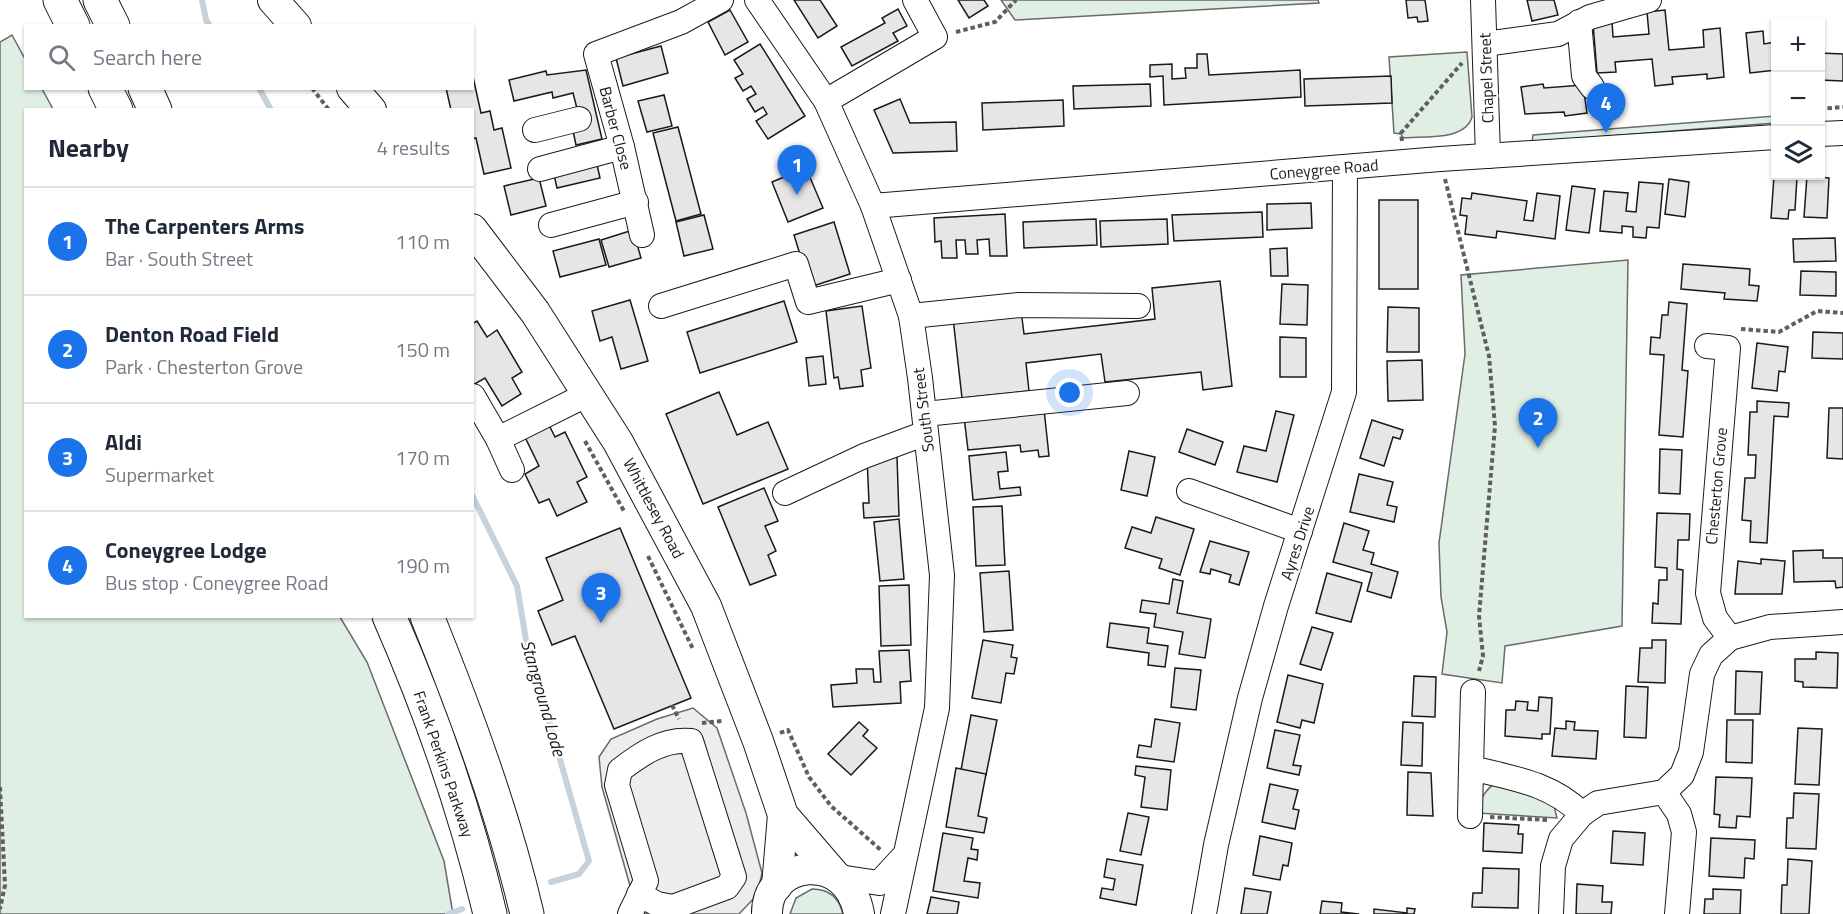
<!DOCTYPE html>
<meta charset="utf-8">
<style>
:root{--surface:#fff;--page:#f6f6f7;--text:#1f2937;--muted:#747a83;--line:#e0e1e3;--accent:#1a73e8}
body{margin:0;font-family:"Titillium Web",sans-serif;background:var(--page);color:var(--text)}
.controls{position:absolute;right:18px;top:18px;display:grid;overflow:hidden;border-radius:0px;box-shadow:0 2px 4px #0004}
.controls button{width:54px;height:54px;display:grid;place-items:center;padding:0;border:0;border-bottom:2px solid var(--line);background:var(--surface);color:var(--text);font:30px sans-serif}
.you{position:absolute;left:1070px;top:393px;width:21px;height:21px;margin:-15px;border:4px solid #fff;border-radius:50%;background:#1a73e8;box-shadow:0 0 0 9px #1a73e833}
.badge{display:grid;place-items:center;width:39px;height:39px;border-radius:50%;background:var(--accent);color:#fff;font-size:20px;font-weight:700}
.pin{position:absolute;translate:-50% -50px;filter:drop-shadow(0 2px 3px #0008)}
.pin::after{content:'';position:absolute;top:32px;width:21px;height:18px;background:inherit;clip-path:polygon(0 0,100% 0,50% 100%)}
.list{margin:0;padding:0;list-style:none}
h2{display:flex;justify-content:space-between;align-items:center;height:78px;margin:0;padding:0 24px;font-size:26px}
h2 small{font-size:20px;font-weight:400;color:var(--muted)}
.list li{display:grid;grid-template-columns:39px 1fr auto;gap:18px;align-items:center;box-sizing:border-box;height:108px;padding:0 24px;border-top:2px solid var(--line)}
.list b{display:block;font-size:22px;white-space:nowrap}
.list p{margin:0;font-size:20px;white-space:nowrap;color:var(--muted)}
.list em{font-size:20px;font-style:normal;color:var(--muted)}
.icon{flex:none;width:33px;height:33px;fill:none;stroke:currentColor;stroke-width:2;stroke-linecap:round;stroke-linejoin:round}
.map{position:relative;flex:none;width:1843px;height:914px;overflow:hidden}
.search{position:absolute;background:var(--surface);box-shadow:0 2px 4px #0004;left:24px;top:24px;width:450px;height:66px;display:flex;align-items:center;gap:15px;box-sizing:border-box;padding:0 21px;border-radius:0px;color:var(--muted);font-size:22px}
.panel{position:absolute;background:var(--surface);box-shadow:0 2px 4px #0004;left:24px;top:108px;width:450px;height:510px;border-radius:0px}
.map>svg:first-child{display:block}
.green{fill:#e0efe3;stroke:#6a6a6a;stroke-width:1.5}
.parking{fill:#ededed;stroke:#6a6a6a;stroke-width:1.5}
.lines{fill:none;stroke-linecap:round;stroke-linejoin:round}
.stream{stroke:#c6d2dc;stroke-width:6}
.building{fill:#e6e6e6;stroke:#1a1a1a;stroke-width:1.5}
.minor-casing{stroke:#1a1a1a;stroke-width:26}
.major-casing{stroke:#1a1a1a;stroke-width:32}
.highway-casing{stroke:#1a1a1a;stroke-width:35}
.path{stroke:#5f5f5f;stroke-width:4;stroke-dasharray:4.5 3;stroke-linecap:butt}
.minor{stroke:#fff;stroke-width:24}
.major{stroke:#fff;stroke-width:30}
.highway{stroke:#fff;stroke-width:33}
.labels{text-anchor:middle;stroke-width:4.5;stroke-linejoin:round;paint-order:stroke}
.street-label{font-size:16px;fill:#1a1a1a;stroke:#fff}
.water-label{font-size:18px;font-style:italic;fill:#1a1a1a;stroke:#fff}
</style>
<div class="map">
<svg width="1843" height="914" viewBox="0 0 1843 914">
<rect width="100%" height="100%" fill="#fff"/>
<g class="green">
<polygon points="1001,0 1318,0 1319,3 1015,20"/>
<polygon points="12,35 25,59 26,88 42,89 53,109 26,110 26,616 340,617 367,662 444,861 453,914 0,914 0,42"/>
<path d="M1467,52L1472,117C1465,141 1424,136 1403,138L1401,134L1394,133L1389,57Z"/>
<polygon points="1775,116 1775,123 1532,142 1533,135"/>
<polygon points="1628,260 1622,626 1505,646 1502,683 1442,674 1447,632 1441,597 1439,543 1465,354 1461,275"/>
<path d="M1499,781L1510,783L1554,806L1557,818L1478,813C1480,798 1485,789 1499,781Z"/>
<path d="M812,889C829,889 839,897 843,914H790L796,898Z"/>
</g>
<polygon class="parking" points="693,708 717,728 746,813 762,873 757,895 739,914 638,914 602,787 599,757 611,739 657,719"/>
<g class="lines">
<g class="stream">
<polyline points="202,0 206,20 210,26"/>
<polyline points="259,88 271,110"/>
<polyline points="472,495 517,586 526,640 589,861 579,874 551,882"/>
<polyline points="448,914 462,909"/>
</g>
</g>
<g class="building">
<polygon points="794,0 820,0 837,26 818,38"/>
<polygon points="958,0 984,0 988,6 969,18"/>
<polygon points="1406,0 1425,0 1428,21 1418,22 1417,17 1408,18"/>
<polygon points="1527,0 1554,0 1558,15 1532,21"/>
<polygon points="898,9 907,26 893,33 898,41 852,66 841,47 885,23 882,18"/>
<polygon points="730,10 748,42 725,55 708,22"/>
<polygon points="1665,10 1669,50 1704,47 1703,30 1720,28 1724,77 1707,79 1707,74 1672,77 1673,84 1655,86 1652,59 1615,62 1616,72 1597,73 1593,23 1612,21 1613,37 1649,34 1647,12"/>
<polygon points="1763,31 1764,44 1776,42 1776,70 1750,73 1746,33"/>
<polygon points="760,44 805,116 768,139 756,121 767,114 763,107 755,112 747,99 756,94 751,86 743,91 735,78 743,74 734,60"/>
<polygon points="661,46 668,73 623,86 616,58"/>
<polygon points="1820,53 1843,54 1843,81 1820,80"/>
<polygon points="1197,54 1207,54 1209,75 1300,70 1301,97 1164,105 1163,76 1150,77 1150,65 1172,64 1172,79 1186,78 1185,68 1197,68"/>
<polygon points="586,70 602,139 576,145 572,126 581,124 573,93 553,98 552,92 514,101 509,80 546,71 547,75"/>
<polygon points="1391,76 1392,103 1305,106 1304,79"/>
<polygon points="473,77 481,113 490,111 494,130 502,128 511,168 484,174 476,138 472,139 472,110 451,110 446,88 472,88"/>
<polygon points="1150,84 1151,106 1074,109 1073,86"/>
<polygon points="1543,84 1544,88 1583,85 1587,113 1565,116 1564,112 1525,114 1521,87"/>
<polygon points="664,95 672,126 647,132 638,101"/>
<polygon points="900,99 910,123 956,122 957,151 893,153 874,110"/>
<polygon points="1063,100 1064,126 983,130 982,103"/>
<polygon points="678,127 701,214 676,221 653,133"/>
<polygon points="596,160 600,178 557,188 553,170"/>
<polygon points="806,168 823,208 788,222 772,182"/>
<polygon points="1774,176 1797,177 1795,210 1789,210 1788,219 1771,218"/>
<polygon points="1807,176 1829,178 1827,218 1804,217"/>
<polygon points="539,178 546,206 511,215 504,186"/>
<polygon points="1669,179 1689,182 1685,217 1665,214"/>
<polygon points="1639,182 1663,184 1659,228 1647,227 1646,238 1633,237 1633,227 1622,226 1622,233 1600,231 1604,191 1628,193 1626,211 1636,212"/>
<polygon points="1572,186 1595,189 1589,233 1566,230"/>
<polygon points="1472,193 1527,201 1524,220 1533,221 1537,193 1560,196 1555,239 1497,231 1496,238 1465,234 1467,216 1460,215 1462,198 1471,199"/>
<rect x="1379" y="200" width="39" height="89"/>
<polygon points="1311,203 1312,228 1267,230 1267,204"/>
<polygon points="1262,212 1263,237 1174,241 1172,215"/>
<polygon points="1005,214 1007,256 990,256 989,239 977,240 978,254 966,254 965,240 956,240 957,258 942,258 941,241 935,242 934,218"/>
<polygon points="704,215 713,249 684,256 676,222"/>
<polygon points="1096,219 1097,245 1024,248 1023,222"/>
<polygon points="1167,219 1168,244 1101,247 1100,221"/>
<polygon points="834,222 850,274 810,287 794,235"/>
<polygon points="633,230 641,258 609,267 601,240"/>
<polygon points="1835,238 1836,261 1794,262 1793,239"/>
<polygon points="599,239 606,265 560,277 553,251"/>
<polygon points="1287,248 1288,276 1271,276 1270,249"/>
<polygon points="1683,264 1750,269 1749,285 1759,286 1757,301 1724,299 1725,293 1681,289"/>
<polygon points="1801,271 1836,272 1836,296 1800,295"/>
<polygon points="1220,281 1232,386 1203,390 1201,372 1105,382 1101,354 1026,363 1029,391 962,398 953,318 1021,310 1024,334 1155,319 1152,288"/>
<polygon points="1282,284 1308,285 1307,325 1280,324"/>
<polygon points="630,300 648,361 621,369 612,337 600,341 592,311"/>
<polygon points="784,301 797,342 700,373 687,332"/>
<polygon points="1669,302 1687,304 1682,370 1688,371 1683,437 1659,435 1664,355 1650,354 1651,337 1660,338 1662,315 1668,315"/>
<polygon points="862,306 871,368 861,370 863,386 840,389 838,377 834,378 826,311"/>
<polygon points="1388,307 1419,308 1419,352 1387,352"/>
<polygon points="477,321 487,337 497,330 522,372 512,378 521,394 502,406 485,378 473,385 472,324"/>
<polygon points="1813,332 1843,333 1843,359 1812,358"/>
<polygon points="1280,337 1306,338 1306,377 1280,377"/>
<polygon points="1757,343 1788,347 1785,372 1779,371 1777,391 1752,388"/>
<polygon points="823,356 826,384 809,386 806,358"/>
<polygon points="1422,360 1423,400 1388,401 1387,361"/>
<polygon points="719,392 737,435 768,422 788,469 703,504 666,414"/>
<polygon points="1757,401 1789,403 1788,417 1774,416 1767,543 1750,542 1751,521 1742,520 1745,478 1755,478 1756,455 1748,455 1750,412 1757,412"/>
<polygon points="1829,408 1843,408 1843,459 1827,458"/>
<polygon points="1044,409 1049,456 1039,457 1038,450 1021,452 1020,445 968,450 964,417"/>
<polygon points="1276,411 1294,415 1277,482 1237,472 1244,446 1266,451"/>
<polygon points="1372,420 1403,430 1400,439 1393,437 1384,466 1360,458"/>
<polygon points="547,421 555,437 565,432 587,477 577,482 587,502 557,516 549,499 539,503 525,474 539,466 523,433"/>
<polygon points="1187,429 1223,442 1215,465 1179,452"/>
<polygon points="1660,449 1682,450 1680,494 1659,493"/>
<polygon points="1129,451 1155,457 1147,496 1121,490"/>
<polygon points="1006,452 1008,471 998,472 1000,489 1020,487 1021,495 973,500 969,456"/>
<polygon points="897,457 899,516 864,518 863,503 869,503 867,458"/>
<polygon points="1359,474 1393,482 1387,505 1397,507 1394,522 1350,512"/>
<polygon points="764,488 778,521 765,526 776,551 768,555 776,575 750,585 718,507"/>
<polygon points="1002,506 1005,565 976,566 973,507"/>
<polygon points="1657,513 1690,514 1689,540 1678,540 1677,569 1683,570 1681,624 1652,623 1653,603 1658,604 1659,580 1667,580 1667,568 1655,567"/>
<polygon points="1156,517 1194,529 1180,575 1159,568 1162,559 1125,548 1132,527 1151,533"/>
<polygon points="899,519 904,579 880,581 874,522"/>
<polygon points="1344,523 1369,531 1363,550 1374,553 1371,564 1398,572 1391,598 1367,591 1372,573 1333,562"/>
<polygon points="620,528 691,698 614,729 575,636 552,645 538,611 563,600 546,558"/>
<polygon points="1210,541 1249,552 1239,585 1229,582 1231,575 1211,569 1210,574 1200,572"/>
<polygon points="1823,550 1823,558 1843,558 1843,587 1836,588 1835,581 1794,582 1793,551"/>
<polygon points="1761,559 1785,561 1782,594 1735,594 1738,561 1761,564"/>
<polygon points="1009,571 1013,630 984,632 980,573"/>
<polygon points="1327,573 1362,583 1351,622 1316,613"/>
<polygon points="1173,579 1183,581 1177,613 1211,619 1205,658 1179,654 1183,632 1154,627 1156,614 1140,612 1142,600 1169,604"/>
<polygon points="909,585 911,645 881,646 879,586"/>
<polygon points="1110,623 1149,628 1147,643 1168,646 1165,667 1148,665 1149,653 1107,647"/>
<polygon points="1312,627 1333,633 1321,670 1300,664"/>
<polygon points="983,640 1013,645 1011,657 1017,658 1014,674 1006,673 1001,703 972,698"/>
<polygon points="1652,640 1666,640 1665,683 1638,682 1640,648 1652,648"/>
<polygon points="909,650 911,681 900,682 901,703 833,707 831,685 857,683 856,669 873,669 874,682 881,682 879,651"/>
<polygon points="1816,652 1838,653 1837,688 1803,687 1803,682 1795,681 1795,659 1816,659"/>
<polygon points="1175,668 1201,670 1196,710 1171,707"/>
<polygon points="1736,671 1762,672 1760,714 1735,714"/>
<polygon points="1288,675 1323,684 1314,723 1302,720 1300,728 1277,722"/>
<polygon points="1414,676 1436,677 1435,717 1412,716"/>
<polygon points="1626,686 1648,687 1646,738 1624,737"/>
<polygon points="1539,697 1552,698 1550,734 1542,734 1542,739 1505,736 1506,710 1515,710 1516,701 1528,702 1527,710 1538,711"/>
<polygon points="971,715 997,720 986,775 961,770"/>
<polygon points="1155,719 1180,723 1174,762 1137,757 1139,745 1151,747"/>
<polygon points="1727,720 1753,720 1752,763 1726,762"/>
<polygon points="1566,721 1575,722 1574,730 1598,731 1596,759 1552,756 1555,728 1566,729"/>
<polygon points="859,722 868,730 863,736 877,748 851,775 828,754"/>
<polygon points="1403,722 1423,723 1422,766 1401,765"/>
<polygon points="1798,728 1822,729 1819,785 1795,784"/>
<polygon points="1275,730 1300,735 1293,765 1301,766 1299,775 1267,768"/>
<polygon points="1136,766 1171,770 1167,810 1141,807 1145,777 1135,775"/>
<polygon points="956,768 986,774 978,816 987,818 984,833 946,827"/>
<polygon points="1408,772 1431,773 1433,816 1407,815"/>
<polygon points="1716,777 1752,778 1750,817 1737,816 1736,828 1719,827 1720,815 1714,814"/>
<polygon points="1270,784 1298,790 1293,809 1299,810 1295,829 1262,822"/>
<polygon points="1794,793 1819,794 1816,849 1786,848 1787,818 1793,818"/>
<polygon points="1128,813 1149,817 1141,855 1120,851"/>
<polygon points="1484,823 1519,825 1518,834 1523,834 1522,853 1483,851"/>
<polygon points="1613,831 1645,833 1643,865 1611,863"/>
<polygon points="943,833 973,838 971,849 978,850 977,860 968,858 964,881 980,883 978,898 933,891"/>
<polygon points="1260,836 1292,843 1288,866 1283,865 1280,880 1253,875"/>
<polygon points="1711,838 1755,840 1754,859 1745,858 1744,878 1709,876"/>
<polygon points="1107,859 1143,865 1136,905 1100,898 1102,888 1113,890 1115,879 1104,877"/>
<polygon points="1788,859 1812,861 1809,914 1781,914 1782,885 1787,885"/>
<polygon points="1483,868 1519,869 1518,908 1472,907 1473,893 1482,893"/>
<polygon points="1577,884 1603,886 1602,902 1612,902 1611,914 1576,914"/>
<polygon points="1245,888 1271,892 1267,914 1241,914"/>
<polygon points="1713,889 1741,890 1740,914 1704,914 1705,899 1713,899"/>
<polygon points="931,897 959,902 957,914 927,914"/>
<polygon points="1322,901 1342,903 1341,912 1359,914 1320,914"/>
<polygon points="1407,908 1415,909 1414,914 1374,914 1374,909 1407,913"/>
</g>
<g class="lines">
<defs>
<g id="minor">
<polyline points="757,0 826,101 873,206 911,316 920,378 942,575 937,708 893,914"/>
<polyline points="1483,0 1488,156"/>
<polyline points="1579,22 1584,76 1592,87"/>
<polyline points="1485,44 1558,34 1590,17 1649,0"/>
<polyline points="826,101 935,37 915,0"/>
<polyline points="535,130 579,119"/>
<polyline points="1820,134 1843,133"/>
<polyline points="540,169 622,147"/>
<polyline points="873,206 1440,159 1776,137"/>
<polyline points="551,225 636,202"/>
<polyline points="642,235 622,147 596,54 681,22 721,0"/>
<polyline points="661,306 796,264 808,302 899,280"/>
<polyline points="911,316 1019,305 1138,306"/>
<polyline points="1707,346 1728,348 1708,593 1715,618 1730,638"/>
<polyline points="473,396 498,439 588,394"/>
<polyline points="925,414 1127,393"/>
<polyline points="498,439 512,470"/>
<polyline points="1189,491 1300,531"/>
<polyline points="785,493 864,456 926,433"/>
<path d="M1473,692L1471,768C1512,778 1551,783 1582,814"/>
<polyline points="1664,792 1679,814 1684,832 1677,914"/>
<polyline points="1470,816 1471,768"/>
<polyline points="839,877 879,883 904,856"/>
<path d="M630,914L646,881L617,785L620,770C641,754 664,738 691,741L734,877L727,887L673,907L657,904L639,894"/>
<polyline points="1204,914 1216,845 1250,698 1276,606 1344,392 1345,167"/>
<polyline points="1551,914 1553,866 1561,839 1582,814 1598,803 1664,792 1682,775 1691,752 1702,674 1711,655 1730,638 1770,627 1843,622"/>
</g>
<g id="major">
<polyline points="273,0 296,26"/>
<polyline points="352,88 371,110"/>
<polyline points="472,229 535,312 618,442 706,606 758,741 783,815 833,873"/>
<polyline points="777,886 783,815"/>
<path d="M767,914C766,860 848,849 859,914"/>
</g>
<g id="highway">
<polyline points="60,0 73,26"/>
<polyline points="100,0 113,26"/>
<polyline points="105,88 116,110"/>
<polyline points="145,88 155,110"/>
<path d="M389,616C431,712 466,812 490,914"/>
<path d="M427,616C466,713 503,812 527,914"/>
</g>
</defs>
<use href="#minor" class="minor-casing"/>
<use href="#major" class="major-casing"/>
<use href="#highway" class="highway-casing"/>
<g class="path">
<polyline points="956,32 995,22 1016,0"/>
<polyline points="312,88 329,110"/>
<polyline points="1820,109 1843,107"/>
<polyline points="1402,141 1401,133 1462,63"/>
<polyline points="1445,179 1489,356 1495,426 1479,616 1483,656 1479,671"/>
<polyline points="1741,329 1779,332 1817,311 1843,313"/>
<polyline points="585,441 625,513"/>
<polyline points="648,556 693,649"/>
<polyline points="672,705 679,719"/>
<polyline points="702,723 722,721"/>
<polyline points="780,733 788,730 809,777 831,806 882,851"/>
<polyline points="0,787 5,885 0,909"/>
<polyline points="1490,817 1548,820"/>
</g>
<use href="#minor" class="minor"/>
<use href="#major" class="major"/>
<use href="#highway" class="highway"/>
</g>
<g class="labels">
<g class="street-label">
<text transform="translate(1486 78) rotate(-92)" y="6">Chapel Street</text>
<text transform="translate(616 128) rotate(75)" y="6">Barber Close</text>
<text transform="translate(1324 169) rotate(-5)" y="6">Coneygree Road</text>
<text transform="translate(923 410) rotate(-97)" y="6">South Street</text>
<text transform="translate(1716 486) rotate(-85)" y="6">Chesterton Grove</text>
<text transform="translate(654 508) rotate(62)" y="6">Whittlesey Road</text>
<text transform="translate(1297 543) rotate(-72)" y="6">Ayres Drive</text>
<text transform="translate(444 764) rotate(71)" y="6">Frank Perkins Parkway</text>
</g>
<g class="water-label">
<text transform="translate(543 698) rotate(74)" y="6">Stanground Lode</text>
</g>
</g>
</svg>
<div class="controls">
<button>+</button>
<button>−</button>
<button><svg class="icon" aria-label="layers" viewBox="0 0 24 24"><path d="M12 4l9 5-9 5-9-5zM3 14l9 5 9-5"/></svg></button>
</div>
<div class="you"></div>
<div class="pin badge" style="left:797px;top:195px">1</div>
<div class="pin badge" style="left:1538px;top:448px">2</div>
<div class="pin badge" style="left:601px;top:623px">3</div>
<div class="pin badge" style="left:1606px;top:133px">4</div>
<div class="search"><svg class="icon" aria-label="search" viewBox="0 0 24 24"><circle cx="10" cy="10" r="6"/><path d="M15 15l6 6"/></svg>Search here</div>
<section class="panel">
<h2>Nearby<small>4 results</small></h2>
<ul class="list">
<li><span class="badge">1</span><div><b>The Carpenters Arms</b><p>Bar · South Street</p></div><em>110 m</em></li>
<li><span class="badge">2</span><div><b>Denton Road Field</b><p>Park · Chesterton Grove</p></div><em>150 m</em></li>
<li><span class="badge">3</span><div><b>Aldi</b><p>Supermarket</p></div><em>170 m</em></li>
<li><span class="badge">4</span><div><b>Coneygree Lodge</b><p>Bus stop · Coneygree Road</p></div><em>190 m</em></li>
</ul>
</section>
</div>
